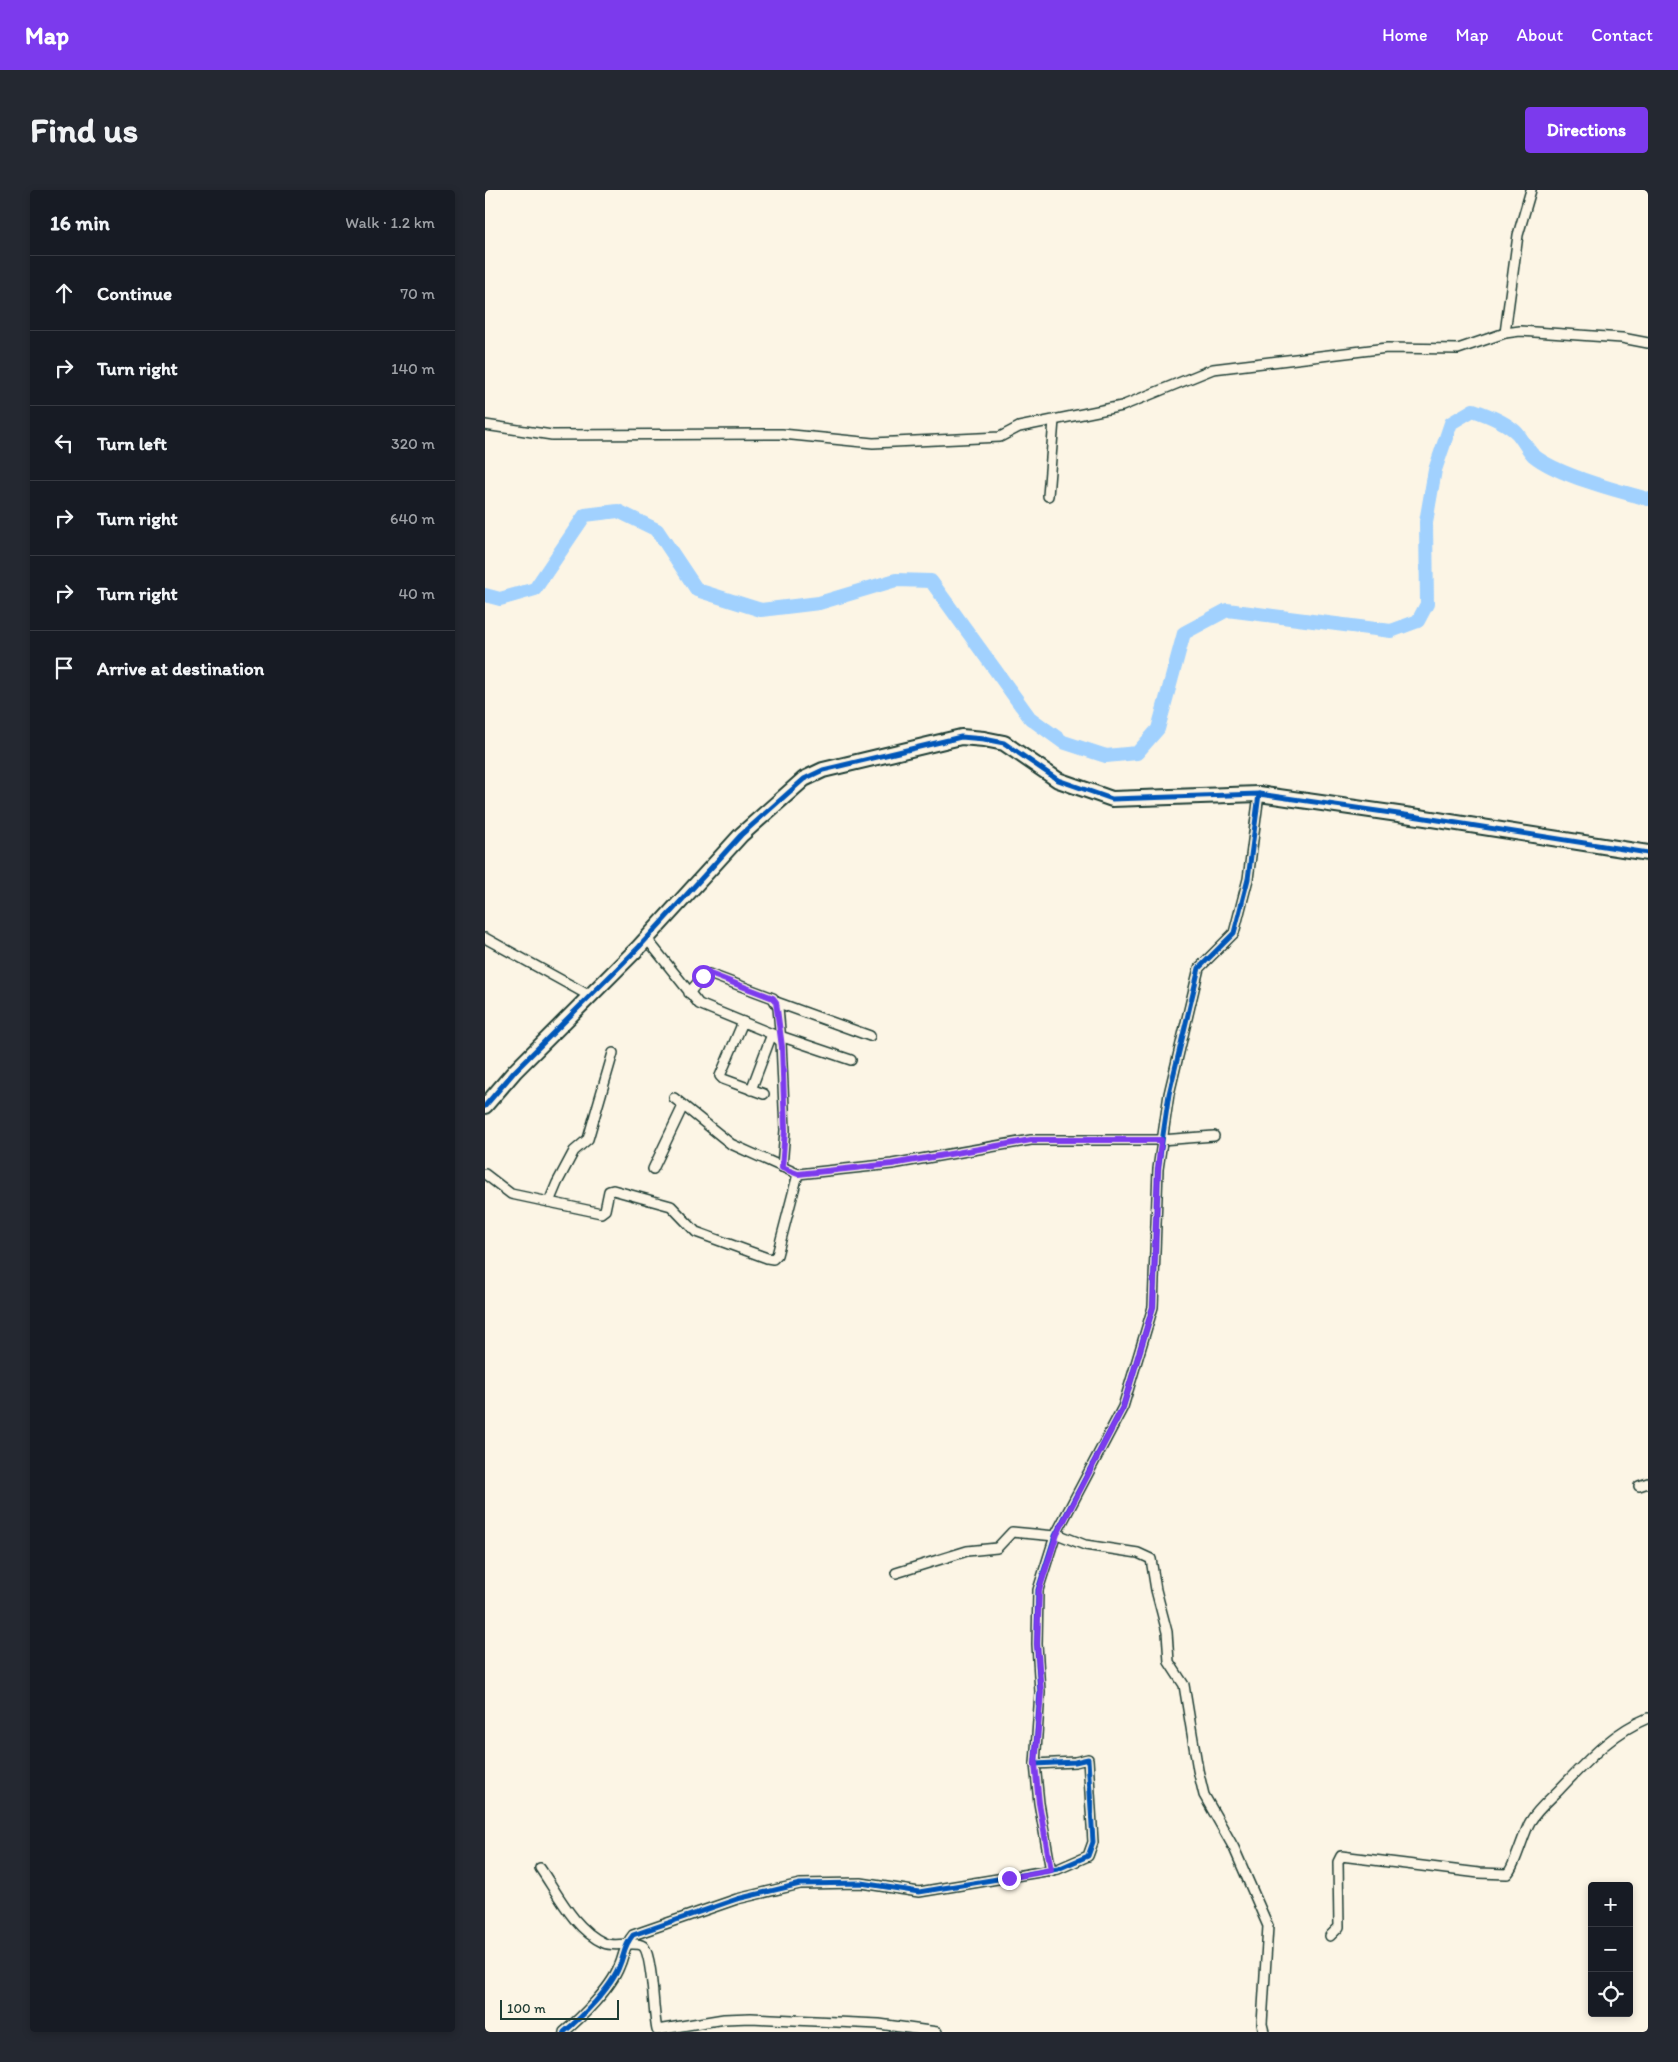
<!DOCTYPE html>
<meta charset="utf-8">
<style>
:root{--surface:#171b24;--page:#242831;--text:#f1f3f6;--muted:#9ea1a6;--line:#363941;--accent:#7c3aed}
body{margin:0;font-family:Itim,sans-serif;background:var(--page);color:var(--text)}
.controls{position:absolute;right:15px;bottom:15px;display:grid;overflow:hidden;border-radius:5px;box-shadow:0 2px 8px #0003}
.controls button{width:45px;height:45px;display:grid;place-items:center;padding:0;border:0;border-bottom:1px solid var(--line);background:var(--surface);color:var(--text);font:25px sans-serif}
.scale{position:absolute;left:15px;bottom:12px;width:119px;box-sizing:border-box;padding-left:5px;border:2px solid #1f3d34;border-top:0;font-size:14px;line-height:18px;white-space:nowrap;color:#1f3d34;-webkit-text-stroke:4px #fcf5e5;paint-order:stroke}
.stop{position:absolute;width:15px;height:15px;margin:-11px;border:4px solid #7c3aed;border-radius:50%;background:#fff}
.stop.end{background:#7c3aed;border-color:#fff;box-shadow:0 1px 5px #0008}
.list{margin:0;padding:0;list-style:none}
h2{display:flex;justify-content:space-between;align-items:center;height:65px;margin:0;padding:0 20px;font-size:21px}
h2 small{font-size:16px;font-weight:400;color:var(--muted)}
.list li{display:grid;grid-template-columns:32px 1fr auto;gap:15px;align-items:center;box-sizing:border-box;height:75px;padding:0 20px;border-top:1px solid var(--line)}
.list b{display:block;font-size:19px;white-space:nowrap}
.list em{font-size:16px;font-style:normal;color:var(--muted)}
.icon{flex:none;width:28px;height:28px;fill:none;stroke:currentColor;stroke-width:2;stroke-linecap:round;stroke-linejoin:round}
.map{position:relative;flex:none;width:1163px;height:1842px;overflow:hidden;border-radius:5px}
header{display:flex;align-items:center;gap:30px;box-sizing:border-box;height:70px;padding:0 25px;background:var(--accent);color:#fff}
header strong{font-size:24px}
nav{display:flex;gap:28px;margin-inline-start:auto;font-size:18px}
.intro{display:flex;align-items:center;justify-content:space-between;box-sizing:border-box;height:120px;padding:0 30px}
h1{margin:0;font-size:35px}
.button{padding:12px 22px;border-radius:5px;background:var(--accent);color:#fff;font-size:18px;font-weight:700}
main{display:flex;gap:30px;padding:0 30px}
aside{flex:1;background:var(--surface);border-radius:5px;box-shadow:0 2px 8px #0003}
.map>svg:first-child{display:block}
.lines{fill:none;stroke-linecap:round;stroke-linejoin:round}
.river{stroke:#a1d1fe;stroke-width:14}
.street-casing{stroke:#1f3d34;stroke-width:12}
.secondary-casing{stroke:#1f3d34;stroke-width:18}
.street{stroke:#fcf5e5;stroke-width:9}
.secondary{stroke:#fcf5e5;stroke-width:14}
.cycleway-casing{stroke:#fcf5e5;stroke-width:8}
.cycleway{stroke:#0057b8;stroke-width:5}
.route{stroke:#7c3aed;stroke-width:6}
</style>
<header>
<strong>Map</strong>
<nav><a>Home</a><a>Map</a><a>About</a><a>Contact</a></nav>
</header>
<div class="intro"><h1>Find us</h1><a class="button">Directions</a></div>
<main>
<aside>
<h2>16 min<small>Walk · 1.2 km</small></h2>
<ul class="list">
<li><svg class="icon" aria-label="ahead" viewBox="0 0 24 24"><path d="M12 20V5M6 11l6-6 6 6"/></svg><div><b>Continue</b></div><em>70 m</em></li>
<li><svg class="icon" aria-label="right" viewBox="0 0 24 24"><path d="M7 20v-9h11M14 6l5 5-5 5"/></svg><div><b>Turn right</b></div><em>140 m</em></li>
<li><svg class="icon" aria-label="left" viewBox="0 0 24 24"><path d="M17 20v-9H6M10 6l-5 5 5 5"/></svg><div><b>Turn left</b></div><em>320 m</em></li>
<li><svg class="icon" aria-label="right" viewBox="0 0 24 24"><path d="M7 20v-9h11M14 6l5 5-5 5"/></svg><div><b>Turn right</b></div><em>640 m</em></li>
<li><svg class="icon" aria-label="right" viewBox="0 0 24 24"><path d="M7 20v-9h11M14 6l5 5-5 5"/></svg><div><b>Turn right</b></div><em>40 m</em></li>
<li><svg class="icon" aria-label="arrive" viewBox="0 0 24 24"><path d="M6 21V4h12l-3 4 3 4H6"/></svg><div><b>Arrive at destination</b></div></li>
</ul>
</aside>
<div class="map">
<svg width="1163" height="1842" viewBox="0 0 1163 1842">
<rect width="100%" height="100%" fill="#fcf5e5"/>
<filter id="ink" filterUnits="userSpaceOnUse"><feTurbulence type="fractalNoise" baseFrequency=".02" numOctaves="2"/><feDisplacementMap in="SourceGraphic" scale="10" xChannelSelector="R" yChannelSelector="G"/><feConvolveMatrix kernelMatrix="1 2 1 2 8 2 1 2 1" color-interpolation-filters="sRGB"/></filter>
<g filter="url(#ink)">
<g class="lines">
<path class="river" d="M0,405L15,409L50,399L100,325L133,321L172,340L212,400L276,420L334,413L411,390L446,391L545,528L578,552L621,566L652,563L673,539L699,443L742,420L906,441L933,431L942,414L941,332L950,280L966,233L988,220C1003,225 1021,232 1032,243C1038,250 1042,259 1048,265C1072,285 1132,301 1163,309"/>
<defs>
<g id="street">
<polyline points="1020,143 1033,45 1046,0"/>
<polyline points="0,235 67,245 297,244 388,253 515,247 534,237 637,216 728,179 902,158 973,159 1020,143 1035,141 1137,148 1163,153"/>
<polyline points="563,306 569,230"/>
<polyline points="0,748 105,806"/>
<polyline points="162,749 214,814 287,844 296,852 300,940 297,977"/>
<polyline points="204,803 219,785 224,784 288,808 293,817 296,852"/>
<polyline points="291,812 385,846"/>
<polyline points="258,832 235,886 238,889 279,904"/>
<polyline points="295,846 366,870"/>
<polyline points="266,900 287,844"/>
<polyline points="189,908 246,954 313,984 407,974 546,950 676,950 729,946"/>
<polyline points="168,979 198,916"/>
<polyline points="0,984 26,1004 116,1023 120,1020 124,1001 128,1000 186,1016 211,1042 282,1068 288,1069 292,1065 313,984"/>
<polyline points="64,1012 72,993 89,961 103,949 128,863"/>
<polyline points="1154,1296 1163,1293"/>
<polyline points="572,1344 600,1355 653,1363 666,1369 671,1400 682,1442 684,1472 699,1495 713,1580 719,1605 749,1658 783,1736 777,1834 779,1842"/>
<polyline points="411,1383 482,1361 512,1358 527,1342 570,1346"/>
<polyline points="550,1574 554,1613 566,1681"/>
<path d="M55,1678C73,1704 89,1739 119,1753C130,1758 153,1750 159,1757C168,1769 168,1823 172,1840L239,1829L266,1828L394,1834L452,1842"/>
<path d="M845,1746L854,1737L853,1672L856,1666L994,1683L1022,1684C1029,1679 1039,1642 1045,1632C1052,1620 1064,1610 1074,1600C1101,1572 1126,1543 1163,1528"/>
<path d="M79,1842C96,1828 126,1798 134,1777C140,1764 138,1757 148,1745L252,1709L315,1694L376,1693L434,1702L573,1679L603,1666L608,1652L603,1569L590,1572L550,1574L555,1502L552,1454L553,1400L570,1346L638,1217L668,1117L673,979L684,904L714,778L749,743L763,689L774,604"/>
</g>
<polyline id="secondary" points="0,916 30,881 154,757 256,645 319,589 338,580 476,547 499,549 519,553 573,590 627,609 774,604 934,627 1163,663"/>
</defs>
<use href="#street" class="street-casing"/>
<use href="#secondary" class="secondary-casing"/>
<use href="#street" class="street"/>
<use href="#secondary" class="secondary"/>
<defs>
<g id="cycleway">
<polyline points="0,916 30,881 154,757 256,645 319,589 338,580 476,547 499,549 519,553 573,590 627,609 774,604 934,627 1163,663"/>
<path d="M79,1842C96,1828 126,1798 134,1777C140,1764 138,1757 148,1745L252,1709L315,1694L376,1693L434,1702L573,1679L603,1666L608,1652L603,1569L590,1572L550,1574L555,1502L552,1454L553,1400L570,1346L638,1217L668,1117L673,979L684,904L714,778L749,743L763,689L774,604"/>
</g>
</defs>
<use href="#cycleway" class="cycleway-casing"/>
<use href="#cycleway" class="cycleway"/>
</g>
</g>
<g class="lines" filter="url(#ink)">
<polyline class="route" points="218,786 225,784 288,808 291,812 297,857 300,940 297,978 313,984 407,974 546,950 676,950 673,979 668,1117 638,1217 572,1344 554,1400 552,1454 556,1502 550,1574 554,1613 566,1680 524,1688"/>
</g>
</svg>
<div class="controls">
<button>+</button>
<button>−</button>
<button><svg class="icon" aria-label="locate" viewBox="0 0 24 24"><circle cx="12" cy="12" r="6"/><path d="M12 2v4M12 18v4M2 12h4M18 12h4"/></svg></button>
</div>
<div class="scale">100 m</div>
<div class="stop" style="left:218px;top:786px"></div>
<div class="stop end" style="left:524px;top:1688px"></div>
</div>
</main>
